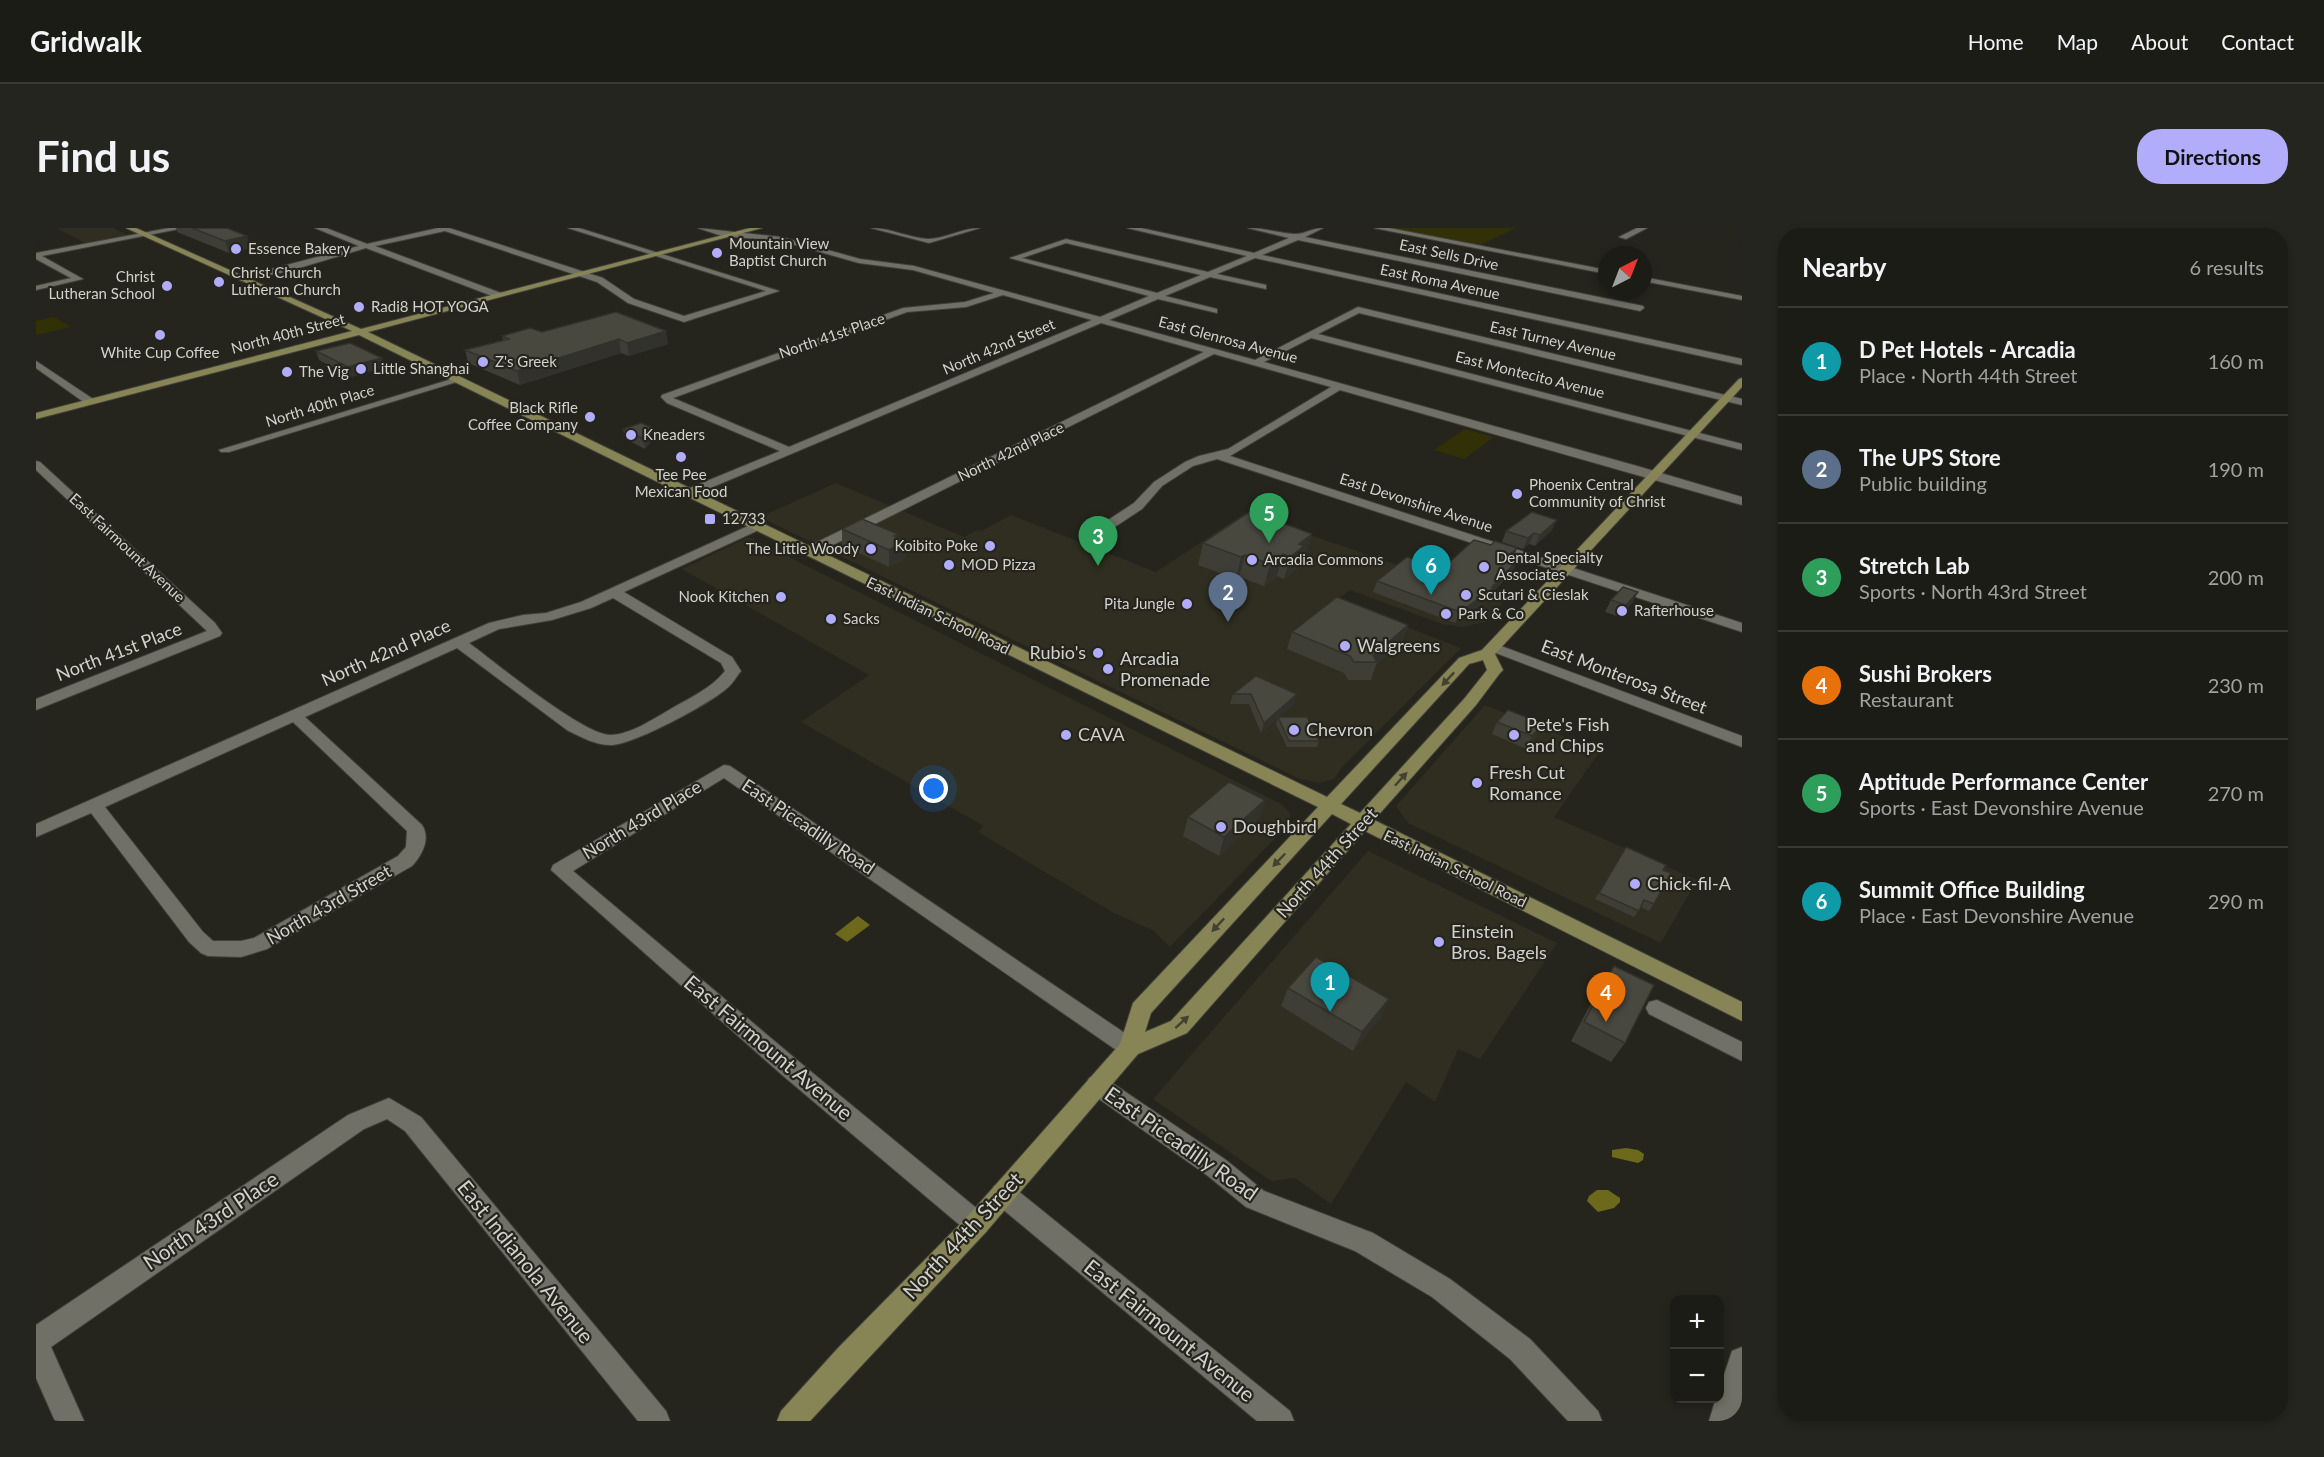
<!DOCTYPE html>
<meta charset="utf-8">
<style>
:root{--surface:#1c1c16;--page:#25251f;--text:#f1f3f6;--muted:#a0a1a1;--line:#3a3a35;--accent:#b1adfa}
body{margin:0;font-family:Lato,sans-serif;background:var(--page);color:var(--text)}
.controls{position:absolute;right:18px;bottom:18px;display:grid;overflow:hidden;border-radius:12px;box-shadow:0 3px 9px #0003}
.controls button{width:54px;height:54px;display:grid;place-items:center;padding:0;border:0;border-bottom:2px solid var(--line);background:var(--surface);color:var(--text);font:30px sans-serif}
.compass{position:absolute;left:1562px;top:18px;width:54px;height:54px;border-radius:50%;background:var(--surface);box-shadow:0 3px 9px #0003;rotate:42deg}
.you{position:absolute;left:898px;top:561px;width:21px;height:21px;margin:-15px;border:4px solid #fff;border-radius:50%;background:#1a73e8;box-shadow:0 0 0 9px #1a73e833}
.badge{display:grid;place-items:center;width:39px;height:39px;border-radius:50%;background:var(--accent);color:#fff;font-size:20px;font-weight:700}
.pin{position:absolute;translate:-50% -50px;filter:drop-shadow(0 2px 3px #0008)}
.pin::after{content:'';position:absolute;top:32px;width:21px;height:18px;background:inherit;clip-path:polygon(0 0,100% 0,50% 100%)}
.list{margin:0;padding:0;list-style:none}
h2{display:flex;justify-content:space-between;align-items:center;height:78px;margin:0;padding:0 24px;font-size:26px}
h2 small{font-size:20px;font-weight:400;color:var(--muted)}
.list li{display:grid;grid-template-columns:39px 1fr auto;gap:18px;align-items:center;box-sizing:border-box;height:108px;padding:0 24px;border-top:2px solid var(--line)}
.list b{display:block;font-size:22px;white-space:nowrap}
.list p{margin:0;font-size:20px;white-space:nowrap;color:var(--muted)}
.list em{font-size:20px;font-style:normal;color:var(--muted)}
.map{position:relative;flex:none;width:1706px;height:1193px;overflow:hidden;border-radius:24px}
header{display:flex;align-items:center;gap:36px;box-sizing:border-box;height:84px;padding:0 30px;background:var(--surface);border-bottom:2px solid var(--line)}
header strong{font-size:28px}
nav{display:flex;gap:33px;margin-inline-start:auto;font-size:21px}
.intro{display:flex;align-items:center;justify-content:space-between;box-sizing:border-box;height:144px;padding:0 36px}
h1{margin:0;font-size:42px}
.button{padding:15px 27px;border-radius:24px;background:var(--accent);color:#111;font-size:21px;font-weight:700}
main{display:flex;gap:36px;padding:0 36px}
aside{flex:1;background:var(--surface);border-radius:24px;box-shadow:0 3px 9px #0003}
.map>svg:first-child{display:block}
.built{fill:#2f2e21}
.green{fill:#323007}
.water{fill:#6c681c}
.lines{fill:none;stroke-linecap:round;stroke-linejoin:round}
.minor-casing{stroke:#41413a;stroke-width:2}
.major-casing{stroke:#41413a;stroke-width:2}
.minor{fill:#717067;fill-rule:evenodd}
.major{fill:#878456;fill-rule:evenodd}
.wall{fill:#3e3e36}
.shaded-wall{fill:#32322c}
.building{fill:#48483f;stroke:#32322c;stroke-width:1.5}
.oneway{fill:#42422e}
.poi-dot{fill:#b1adfa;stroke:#25251d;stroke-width:2}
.labels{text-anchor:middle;stroke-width:4.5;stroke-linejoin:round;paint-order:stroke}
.far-poi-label{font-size:15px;fill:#d2d2cd;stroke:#25251d;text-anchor:start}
.far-street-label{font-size:15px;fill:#d2d2cd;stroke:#25251d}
.poi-label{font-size:18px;fill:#d2d2cd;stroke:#25251d;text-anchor:start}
.street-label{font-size:18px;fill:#d2d2cd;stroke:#25251d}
.near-street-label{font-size:21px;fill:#d2d2cd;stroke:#25251d}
</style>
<header>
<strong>Gridwalk</strong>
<nav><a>Home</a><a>Map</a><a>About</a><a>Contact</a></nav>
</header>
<div class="intro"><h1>Find us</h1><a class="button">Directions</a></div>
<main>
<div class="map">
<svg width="1706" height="1193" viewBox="0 0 1706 1193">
<rect width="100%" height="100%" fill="#25251d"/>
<g class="built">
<polygon points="20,0 77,0 92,7 51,16"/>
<polygon points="800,255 928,309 941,302 945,303 975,287 1120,344 1209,285 1468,373 1450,394 1426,399 1406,396 1314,362 1301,372 1425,420 1307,538 1298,551 1283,555 1264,551 724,289"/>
<polygon points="713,309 1245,576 1254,585 1254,595 1134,719 1118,703 1078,685 942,604 948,598 765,494 833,447 646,341"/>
<polygon points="1449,477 1564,523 1518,589 1661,652 1625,715 1372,595 1360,578"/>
<polygon points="1332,623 1521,715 1444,831 1422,821 1399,874 1370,854 1295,976 1259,950 1235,953 1117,871"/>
</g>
<g class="green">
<polygon points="1351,0 1480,0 1442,18"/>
<polygon points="18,89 35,99 0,107 0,93"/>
<polygon points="1429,201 1458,209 1428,231 1398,222"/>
</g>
<g class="water">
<polygon points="822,688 834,697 811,714 799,706"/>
<polygon points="1590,920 1602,922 1608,926 1607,932 1602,935 1576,929 1576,922"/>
<polygon points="1561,962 1572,962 1584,970 1584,974 1578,980 1562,984 1551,973 1553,968"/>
</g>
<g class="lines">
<defs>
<g id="minor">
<polygon points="133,0 148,0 6,28 47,51 0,62 0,58 35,50 0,31 0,25"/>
<polygon points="279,0 290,0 331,16 402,0 413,0 567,50 598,71 648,88 730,63 532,0 543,0 743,63 648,94 592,75 561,54 409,3 339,18 465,65 465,69 459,69 330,20 253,43 205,53 205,49 323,18"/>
<path d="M662,0L745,9L824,31L878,38L1064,89L1113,68L974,30L1030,11L1172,44L1211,28L1091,0H1105L1218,25L1253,10L1212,0C1228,0 1242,5 1258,6C1267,7 1276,0 1287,0L1269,9L1607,78L1608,80L1604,83L1262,12L1226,27L1706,131V137L1219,30L1181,46L1230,57V61L1174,49L1129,68L1181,81V85L1122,71L1073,92L1219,132L1322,79L1706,171V177L1323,85L1282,106L1706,216V222L1275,110L1228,134L1601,238L1706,269V277L1304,162L1194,228L1706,395V404L1181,231L1157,238L1126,258L1106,281L1065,308H1057L1055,305L1057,302L1098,275L1118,254L1149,234L1163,228L1192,221L1295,159L1178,126L777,327H767L766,324L767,321L1168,124L1065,95L653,269L649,268V262L744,223L631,175L625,169L626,167L867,80L929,74L958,65L877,42L823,35L745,13L686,8ZM1030,15L1165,47L1121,65L986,30ZM967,67L1056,92L753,219L637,170L871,84L930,79Z"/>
<path d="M835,0C855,0 873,10 892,11C909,11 926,0 944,0L893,15Z"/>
<polygon points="1338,0 1353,0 1571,42 1571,46"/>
<polygon points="1601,0 1611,0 1590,11 1583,9"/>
<polygon points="1607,49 1706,68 1706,72 1607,53"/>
<polygon points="0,133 57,171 57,175 49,175 0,140"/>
<polygon points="419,150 427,152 193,224 185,224 183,222"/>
<polygon points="0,233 4,234 179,395 186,405 184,408 0,482 0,471 171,403 0,242"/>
<path d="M721,294L727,298L725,301L588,364L696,429L705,443C700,449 696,457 690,461C673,476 597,517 575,517C559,517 545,509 531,502L421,420L269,489L386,597C395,611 386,627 376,638L231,721L205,729L172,728L165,725L153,714L55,585L0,609V596L453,395L487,387L510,385L545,374ZM577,370L685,435L689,443C675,461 653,470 633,482C617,491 594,507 574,507C546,506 460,435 433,415L463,401L516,392L555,380ZM257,494L371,603L370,619L362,628L218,710L205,713H177L167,704L69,579Z"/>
<polygon points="1457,415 1706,508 1706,519 1452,422 1450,419"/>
<polygon points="688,537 694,538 1102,814 1105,820 1102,826 1094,829 1086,826 688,550 537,643 761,832 950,988 954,996 950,1004 941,1008 932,1004 745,846 515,642 517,637"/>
<polygon points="1621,772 1706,814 1706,833 1613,786 1610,780 1613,774"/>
<polygon points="1061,847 1069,850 1190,932 1228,963 1337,1005 1414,1051 1494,1111 1562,1183 1566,1193 1532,1193 1474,1131 1396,1069 1319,1023 1210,979 1172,948 1053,864 1050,857 1053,850"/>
<polygon points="353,870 385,889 630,1183 634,1193 602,1193 369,903 351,891 328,901 15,1119 48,1193 19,1193 0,1150 0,1097 312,887"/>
<polygon points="967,955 976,958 1254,1183 1258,1193 1221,1193 958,974 955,966 958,958"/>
<polygon points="1706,1119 1706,1178 1701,1193 1673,1193 1680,1170 1684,1170 1684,1159 1696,1123"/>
</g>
<path id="major" d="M90,0H100L325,101L714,0H726L332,104L1291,569L1423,430L1446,422L1703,151L1706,150V159L1459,426L1467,442L1464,445L1440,477L1338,592L1706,774V793L1329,603L1151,805L1102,826L950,1004L774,1193H741L745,1183L802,1120L932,988L1084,816L1097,775L1282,579L323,107L0,191V185L316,103ZM1447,432L1451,442L1428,471L1324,585L1305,576L1433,436ZM1296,586L1315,596L1135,793L1109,804L1115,785Z"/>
</defs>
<use href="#minor" class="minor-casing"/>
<use href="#major" class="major-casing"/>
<use href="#minor" class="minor"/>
<use href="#major" class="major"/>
</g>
<g class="wall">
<polygon points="140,0 191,0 215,20 193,25 141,4"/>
<polygon points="506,104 632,116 593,128 585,125 484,157 432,135 429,122 467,112 466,108"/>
<polygon points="280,123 349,139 315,149 283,132"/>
<polygon points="617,200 618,210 609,221 589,211 587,201"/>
<polygon points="806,301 862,310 870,313 870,330 853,339 806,317"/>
<polygon points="1516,302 1499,318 1493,316 1487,321 1466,314 1470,303"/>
<polygon points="1167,315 1270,328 1264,332 1262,340 1248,351 1241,348 1228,358 1203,349 1200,351 1162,337"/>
<polygon points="1455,317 1481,320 1477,330 1477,343 1457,364 1454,370 1419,395 1337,364 1341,353 1406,341"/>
<polygon points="1602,364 1596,375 1584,389 1569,384 1575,372"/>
<polygon points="1372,397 1366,414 1340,437 1335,452 1312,452 1308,445 1251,421 1256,404"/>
<polygon points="1220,448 1258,476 1242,489 1283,513 1281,519 1251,519 1240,496 1242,490 1225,505 1213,476 1194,476 1197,466"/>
<polygon points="1461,494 1501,508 1490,521 1456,506"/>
<polygon points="1229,572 1223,590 1183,628 1147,608 1152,589"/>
<polygon points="1590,619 1627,642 1618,676 1613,683 1605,679 1598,689 1559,671"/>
<polygon points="1578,738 1589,815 1575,834 1535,813 1565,756"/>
<polygon points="1252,760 1353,771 1344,790 1317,823 1245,778"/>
</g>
<g class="shaded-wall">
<polygon points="211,8 215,20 193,25 189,13"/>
<polygon points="630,103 632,116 593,128 591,115"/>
<polygon points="583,111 585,125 484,157 481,143"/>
<polygon points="346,130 349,139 315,149 312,139"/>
<polygon points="617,200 618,210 609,221 608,211"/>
<polygon points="1521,292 1516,302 1499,318 1504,307"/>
<polygon points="1498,305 1493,316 1487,321 1492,310"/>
<polygon points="862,306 862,317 870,313 870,330 853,339 853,322 858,308"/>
<polygon points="1276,306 1270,328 1264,332 1262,340 1248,351 1254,329 1263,316"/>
<polygon points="1481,320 1477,331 1472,329"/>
<polygon points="1247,326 1241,348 1228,358 1234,336"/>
<polygon points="1209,327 1203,349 1200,351 1205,329"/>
<polygon points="1482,332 1477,343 1457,364 1454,370 1419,395 1424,384 1456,359"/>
<polygon points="1602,364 1596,375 1584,389 1590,377"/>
<polygon points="1372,397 1366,414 1340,437 1341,434 1337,428"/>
<polygon points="1261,466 1258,476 1225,505 1228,495"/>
<polygon points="1507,496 1501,508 1490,521 1496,508"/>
<polygon points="1229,572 1223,590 1183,628 1188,609"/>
<polygon points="1353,771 1344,790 1317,823 1326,804"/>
</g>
<g class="building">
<polygon points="156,0 191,0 211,8 189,13"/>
<polygon points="580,84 630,103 591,115 583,111 481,143 429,122 473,111 466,108 494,100 506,104"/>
<polygon points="314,115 346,130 312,139 280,123"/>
<polygon points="605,195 617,200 608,211 587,201"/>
<polygon points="1215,283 1276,306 1263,316 1268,318 1254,329 1247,326 1234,336 1209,327 1205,329 1167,315"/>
<polygon points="1496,284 1521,292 1504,307 1498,305 1492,310 1470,303"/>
<polygon points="826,291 862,306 858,308 870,313 853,322 806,301"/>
<polygon points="1438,312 1455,317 1459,313 1481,320 1472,329 1482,332 1456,359 1459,359 1424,384 1341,353 1371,329 1406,341"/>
<polygon points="1587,359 1602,364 1590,377 1575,372"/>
<polygon points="1301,369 1372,397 1337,428 1341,434 1318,434 1314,428 1256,404"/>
<polygon points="1220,448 1261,466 1228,495 1215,466 1197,466"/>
<polygon points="1472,482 1507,496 1496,508 1461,494"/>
<polygon points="1242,489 1271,489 1283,513 1253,513"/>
<polygon points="1193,554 1229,572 1188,609 1152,589"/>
<polygon points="1590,619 1630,637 1627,642 1635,645 1618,676 1608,672 1603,683 1563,665"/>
<polygon points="1280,729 1353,771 1326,804 1252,760"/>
<polygon points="1578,738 1618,757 1589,815 1548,794"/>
</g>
<defs><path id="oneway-solid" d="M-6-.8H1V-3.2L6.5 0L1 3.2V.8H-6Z" transform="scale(1.5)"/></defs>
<g class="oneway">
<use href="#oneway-solid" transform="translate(1412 451) rotate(133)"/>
<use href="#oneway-solid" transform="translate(1365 551) rotate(-48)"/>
<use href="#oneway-solid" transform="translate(1243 632) rotate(134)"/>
<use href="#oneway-solid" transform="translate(1182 697) rotate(133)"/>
<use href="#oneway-solid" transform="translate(1146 794) rotate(-42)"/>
</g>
<g class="poi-dot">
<circle cx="200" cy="21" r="6"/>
<circle cx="681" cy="25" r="6"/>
<circle cx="183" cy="54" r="6"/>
<circle cx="131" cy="58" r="6"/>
<circle cx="323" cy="79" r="6"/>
<circle cx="124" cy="107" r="6"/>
<circle cx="447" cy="134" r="6"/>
<circle cx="325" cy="141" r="6"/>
<circle cx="251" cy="144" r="6"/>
<circle cx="554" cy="189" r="6"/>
<circle cx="595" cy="207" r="6"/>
<circle cx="645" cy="229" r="6"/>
<circle cx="1481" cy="266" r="6"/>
<rect x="668" y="285" width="12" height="12" rx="3"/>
<circle cx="954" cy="318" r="6"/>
<circle cx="835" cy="321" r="6"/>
<circle cx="1216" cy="332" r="6"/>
<circle cx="913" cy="337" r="6"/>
<circle cx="1448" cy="339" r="6"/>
<circle cx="1430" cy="367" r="6"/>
<circle cx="745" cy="369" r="6"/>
<circle cx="1151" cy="376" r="6"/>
<circle cx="1586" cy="383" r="6"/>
<circle cx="1410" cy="386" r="6"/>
<circle cx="795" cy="391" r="6"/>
<circle cx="1309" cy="418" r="6"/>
<circle cx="1062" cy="425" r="6"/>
<circle cx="1072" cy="441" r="6"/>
<circle cx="1258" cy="502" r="6"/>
<circle cx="1030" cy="507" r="6"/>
<circle cx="1478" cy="507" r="6"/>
<circle cx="1441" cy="555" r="6"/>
<circle cx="1185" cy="599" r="6"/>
<circle cx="1599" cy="656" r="6"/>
<circle cx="1403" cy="714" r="6"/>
</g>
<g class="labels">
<g class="far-poi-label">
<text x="693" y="21">Mountain View<tspan x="693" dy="17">Baptist Church</tspan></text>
<text x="212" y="26">Essence Bakery</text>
<text x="195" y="50">Christ Church<tspan x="195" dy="17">Lutheran Church</tspan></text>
<text x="119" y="54" text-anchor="end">Christ<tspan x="119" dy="17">Lutheran School</tspan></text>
<text x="335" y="84">Radi8 HOT YOGA</text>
<text x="124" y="130" text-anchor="middle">White Cup Coffee</text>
<text x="459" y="139">Z's Greek</text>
<text x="337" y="146">Little Shanghai</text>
<text x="263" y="149">The Vig</text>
<text x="542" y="185" text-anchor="end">Black Rifle<tspan x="542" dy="17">Coffee Company</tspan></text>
<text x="607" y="212">Kneaders</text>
<text x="645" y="252" text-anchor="middle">Tee Pee<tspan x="645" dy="17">Mexican Food</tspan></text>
<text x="1493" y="262">Phoenix Central<tspan x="1493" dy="17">Community of Christ</tspan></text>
<text x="686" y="296">12733</text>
<text x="942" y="323" text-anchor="end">Koibito Poke</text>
<text x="823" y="326" text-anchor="end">The Little Woody</text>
<text x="1460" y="335">Dental Specialty<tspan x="1460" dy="17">Associates</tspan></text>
<text x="1228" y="337">Arcadia Commons</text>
<text x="925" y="342">MOD Pizza</text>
<text x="1442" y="372">Scutari &amp; Cieslak</text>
<text x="733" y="374" text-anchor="end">Nook Kitchen</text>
<text x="1139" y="381" text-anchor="end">Pita Jungle</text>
<text x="1598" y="388">Rafterhouse</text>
<text x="1422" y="391">Park &amp; Co</text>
<text x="807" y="396">Sacks</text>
</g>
<g class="far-street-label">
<text transform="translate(1413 27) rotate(12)" y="5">East Sells Drive</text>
<text transform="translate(1404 54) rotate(12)" y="5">East Roma Avenue</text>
<text transform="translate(252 106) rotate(-15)" y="5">North 40th Street</text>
<text transform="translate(796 108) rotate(-19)" y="5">North 41st Place</text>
<text transform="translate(1192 112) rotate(15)" y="5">East Glenrosa Avenue</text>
<text transform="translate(1517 113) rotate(13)" y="5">East Turney Avenue</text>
<text transform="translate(963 119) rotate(-23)" y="5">North 42nd Street</text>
<text transform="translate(1494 147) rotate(14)" y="5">East Montecito Avenue</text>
<text transform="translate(284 178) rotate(-17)" y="5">North 40th Place</text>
<text transform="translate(975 224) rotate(-26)" y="5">North 42nd Place</text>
<text transform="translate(1380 275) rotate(18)" y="5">East Devonshire Avenue</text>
<text transform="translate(91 320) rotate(43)" y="5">East Fairmount Avenue</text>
<text transform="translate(902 388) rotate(26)" y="5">East Indian School Road</text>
<text transform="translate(1419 641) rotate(26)" y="5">East Indian School Road</text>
</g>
<g class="poi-label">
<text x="1321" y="424">Walgreens</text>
<text x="1050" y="431" text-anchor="end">Rubio's</text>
<text x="1084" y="437">Arcadia<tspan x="1084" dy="21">Promenade</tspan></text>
<text x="1490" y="503">Pete's Fish<tspan x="1490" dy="21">and Chips</tspan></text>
<text x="1270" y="508">Chevron</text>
<text x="1042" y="513">CAVA</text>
<text x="1453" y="551">Fresh Cut<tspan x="1453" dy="21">Romance</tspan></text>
<text x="1197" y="605">Doughbird</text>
<text x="1611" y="662">Chick-fil-A</text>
<text x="1415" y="710">Einstein<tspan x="1415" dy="21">Bros. Bagels</tspan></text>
</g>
<g class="street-label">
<text transform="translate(83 424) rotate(-21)" y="6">North 41st Place</text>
<text transform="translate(350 425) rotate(-24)" y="6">North 42nd Place</text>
<text transform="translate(1588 449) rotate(21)" y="6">East Monterosa Street</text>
<text transform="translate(606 592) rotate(-31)" y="6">North 43rd Place</text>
<text transform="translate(772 599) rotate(34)" y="6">East Piccadilly Road</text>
<text transform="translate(1291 635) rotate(-48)" y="6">North 44th Street</text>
<text transform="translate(293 677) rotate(-30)" y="6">North 43rd Street</text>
</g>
<g class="near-street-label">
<text transform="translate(732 820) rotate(40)" y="7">East Fairmount Avenue</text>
<text transform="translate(1145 916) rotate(35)" y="7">East Piccadilly Road</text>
<text transform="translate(175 993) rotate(-34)" y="7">North 43rd Place</text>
<text transform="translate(927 1008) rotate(-47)" y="7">North 44th Street</text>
<text transform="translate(489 1034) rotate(51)" y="7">East Indianola Avenue</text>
<text transform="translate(1133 1103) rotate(39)" y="7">East Fairmount Avenue</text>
</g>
</g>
</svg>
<div class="controls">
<button>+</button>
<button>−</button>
</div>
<svg class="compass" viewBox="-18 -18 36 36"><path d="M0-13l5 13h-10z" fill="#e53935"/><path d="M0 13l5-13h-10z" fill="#a0a1a1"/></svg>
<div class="you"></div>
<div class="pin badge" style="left:1294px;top:784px;background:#0f9aa8">1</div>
<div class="pin badge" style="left:1192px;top:394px;background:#5c6f8a">2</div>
<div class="pin badge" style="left:1062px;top:338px;background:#2e9e5b">3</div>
<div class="pin badge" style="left:1570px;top:794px;background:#e8710a">4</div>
<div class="pin badge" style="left:1233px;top:315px;background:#2e9e5b">5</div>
<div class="pin badge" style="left:1395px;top:367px;background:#0f9aa8">6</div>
</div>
<aside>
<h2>Nearby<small>6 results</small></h2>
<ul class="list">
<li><span class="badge" style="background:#0f9aa8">1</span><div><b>D Pet Hotels - Arcadia</b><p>Place · North 44th Street</p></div><em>160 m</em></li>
<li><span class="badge" style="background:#5c6f8a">2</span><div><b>The UPS Store</b><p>Public building</p></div><em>190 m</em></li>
<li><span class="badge" style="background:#2e9e5b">3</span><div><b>Stretch Lab</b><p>Sports · North 43rd Street</p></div><em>200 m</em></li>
<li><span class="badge" style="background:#e8710a">4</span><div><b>Sushi Brokers</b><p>Restaurant</p></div><em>230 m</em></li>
<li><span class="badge" style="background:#2e9e5b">5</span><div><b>Aptitude Performance Center</b><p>Sports · East Devonshire Avenue</p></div><em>270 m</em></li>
<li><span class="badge" style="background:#0f9aa8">6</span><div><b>Summit Office Building</b><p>Place · East Devonshire Avenue</p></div><em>290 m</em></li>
</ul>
</aside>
</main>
